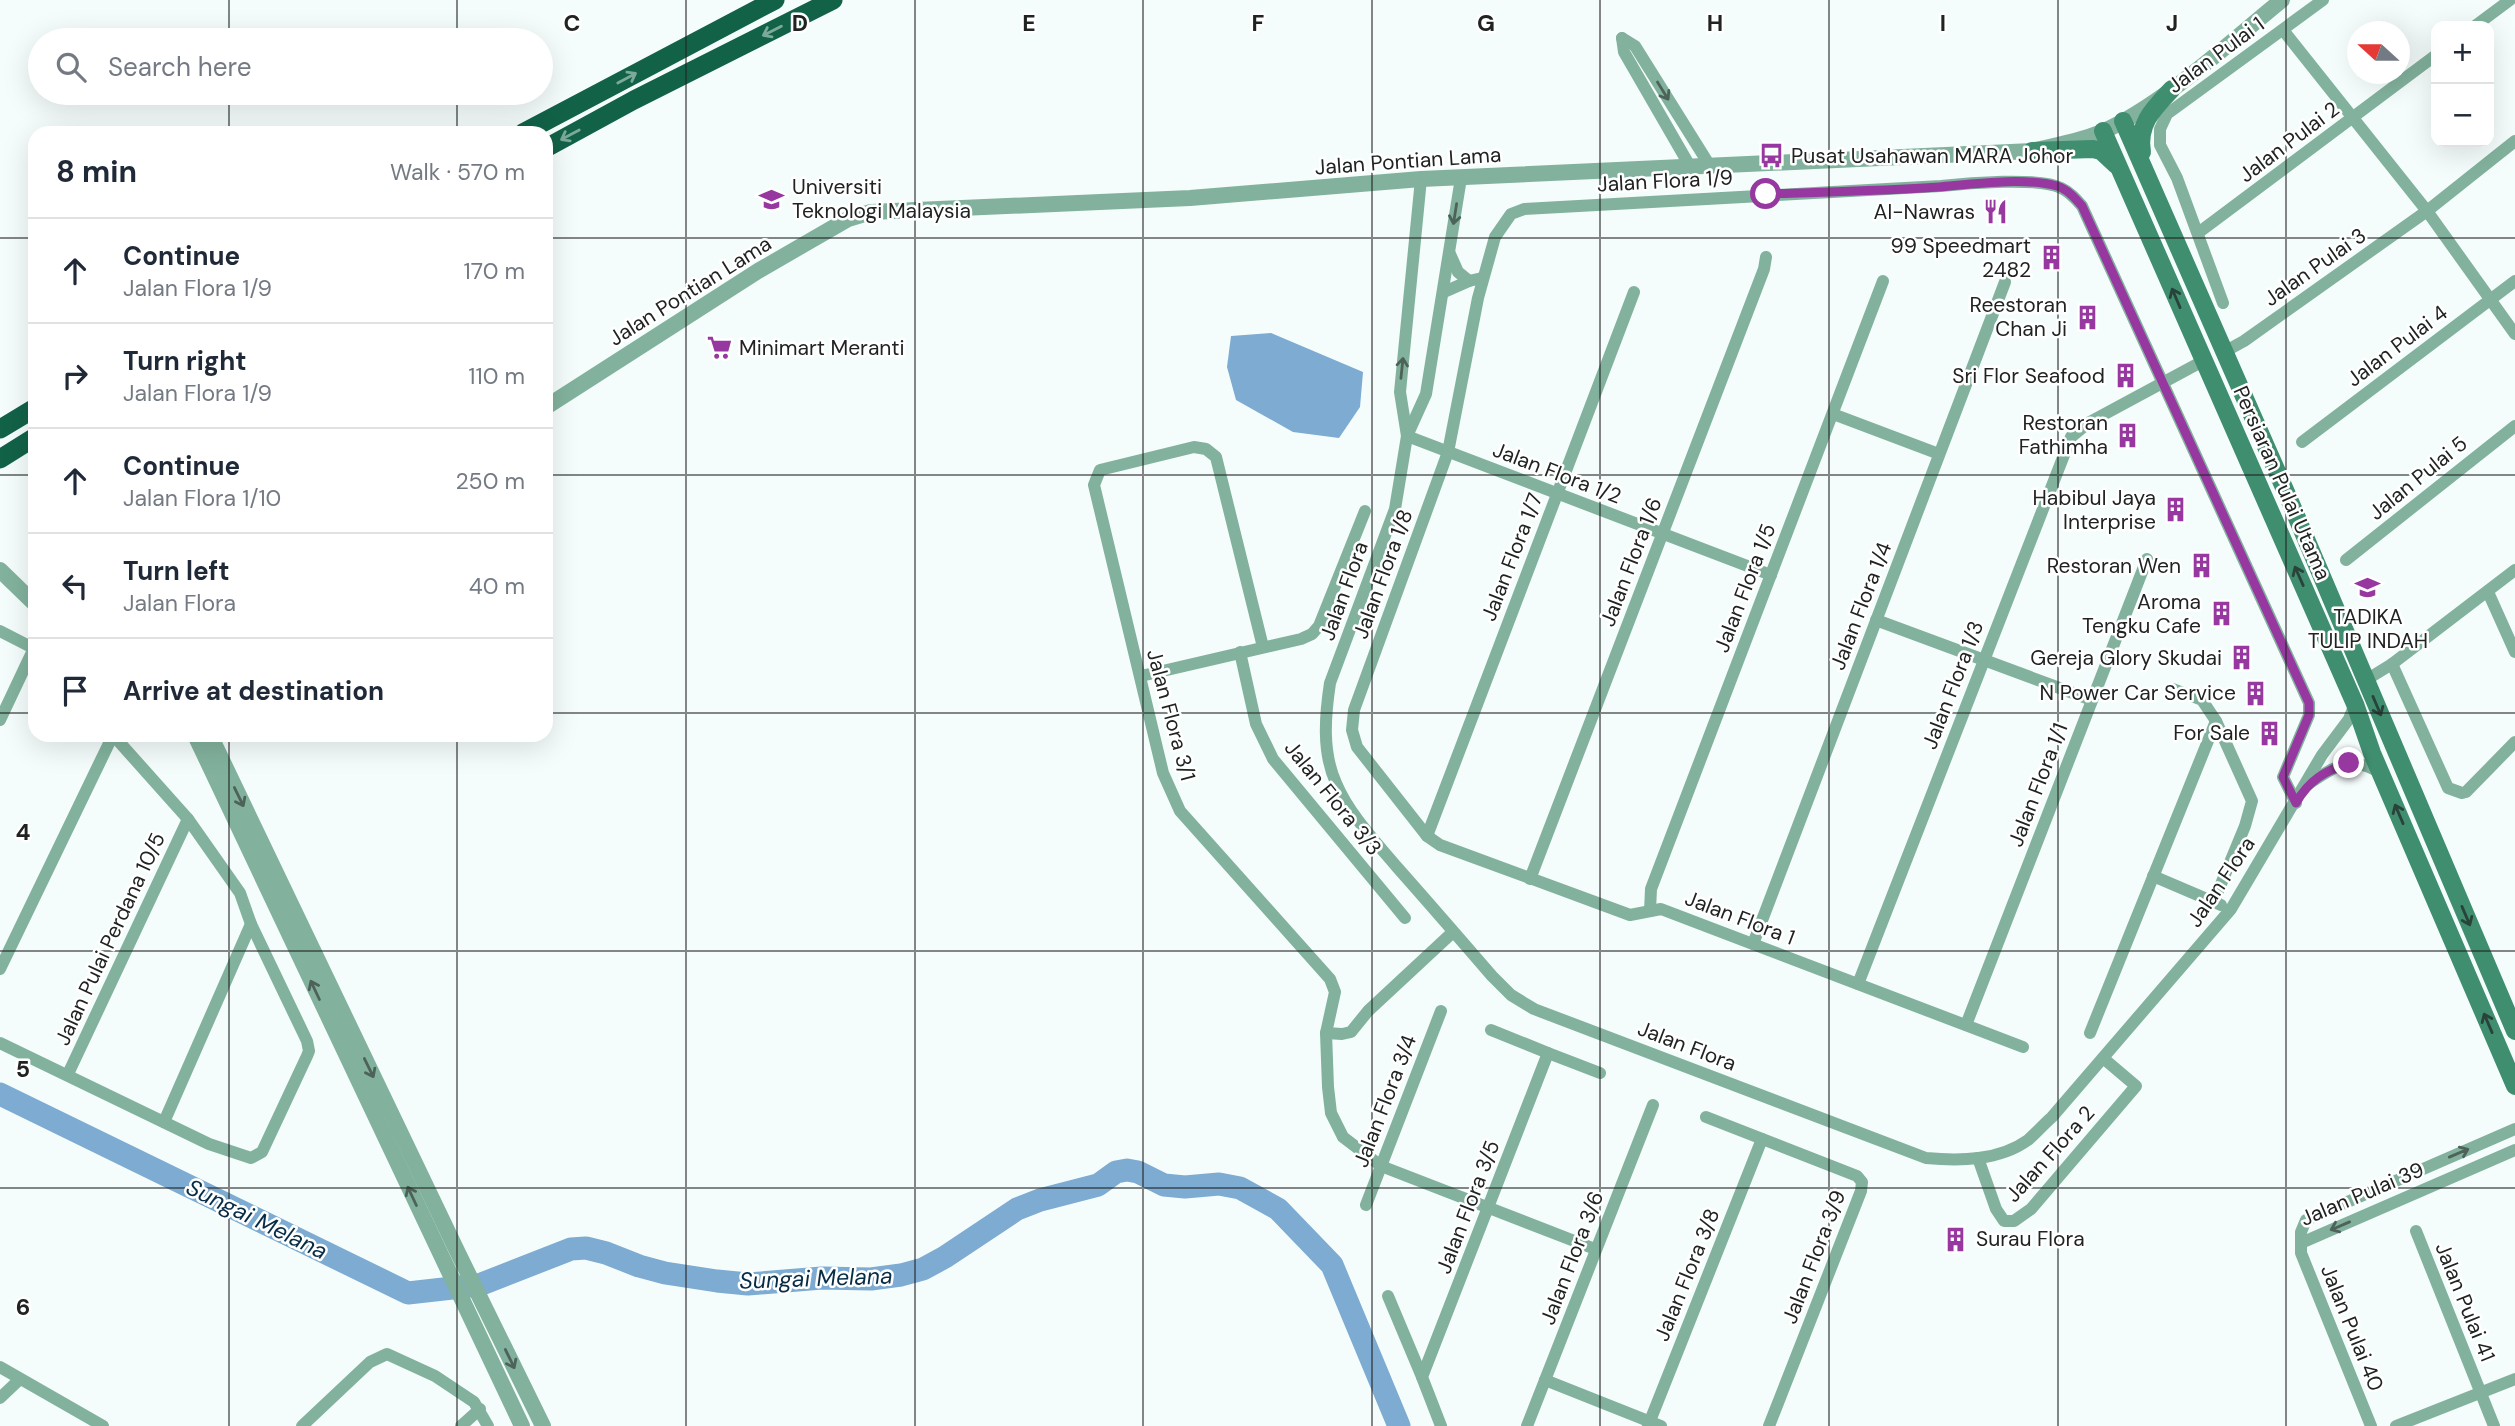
<!DOCTYPE html>
<meta charset="utf-8">
<style>
:root{--surface:#fff;--page:#f6f6f7;--text:#1f2937;--muted:#747a83;--line:#e0e1e3}
body{margin:0;font-family:"DM Sans",sans-serif;background:var(--page);color:var(--text)}
.controls{position:absolute;right:21px;top:21px;display:grid;overflow:hidden;border-radius:14px;box-shadow:0 7px 28px #0002}
.controls button{width:63px;height:63px;display:grid;place-items:center;padding:0;border:0;border-bottom:2px solid var(--line);background:var(--surface);color:var(--text);font:35px sans-serif}
.compass{position:absolute;left:2347px;top:21px;width:63px;height:63px;border-radius:50%;background:var(--surface);box-shadow:0 7px 28px #0002;rotate:291deg}
.stop{position:absolute;width:21px;height:21px;margin:-16px;border:5px solid #9738a0;border-radius:50%;background:#fff}
.stop.end{background:#9738a0;border-color:#fff;box-shadow:0 2px 7px #0008}
.list{margin:0;padding:0;list-style:none}
h2{display:flex;justify-content:space-between;align-items:center;height:91px;margin:0;padding:0 28px;font-size:30px}
h2 small{font-size:23px;font-weight:400;color:var(--muted)}
.list li{display:grid;grid-template-columns:46px 1fr auto;gap:21px;align-items:center;box-sizing:border-box;height:105px;padding:0 28px;border-top:2px solid var(--line)}
.list b{display:block;font-size:26px;white-space:nowrap}
.list p{margin:0;font-size:23px;white-space:nowrap;color:var(--muted)}
.list em{font-size:23px;font-style:normal;color:var(--muted)}
.icon{flex:none;width:38px;height:38px;fill:none;stroke:currentColor;stroke-width:2;stroke-linecap:round;stroke-linejoin:round}
.map{position:relative;flex:none;width:2515px;height:1426px;overflow:hidden}
.search{position:absolute;background:var(--surface);box-shadow:0 7px 28px #0002;left:28px;top:28px;width:525px;height:77px;display:flex;align-items:center;gap:18px;box-sizing:border-box;padding:0 24px;border-radius:38px;color:var(--muted);font-size:26px}
.panel{position:absolute;background:var(--surface);box-shadow:0 7px 28px #0002;left:28px;top:126px;width:525px;height:616px;border-radius:21px}
.map>svg:first-child{display:block}
.water{fill:#7dabd1}
.lines{fill:none;stroke-linecap:round;stroke-linejoin:round}
.river{stroke:#7dabd1;stroke-width:23}
.minor{stroke:#82b29d;stroke-width:12}
.tertiary{stroke:#82b29d;stroke-width:16}
.secondary{stroke:#3f8e70;stroke-width:18}
.trunk{stroke:#126248;stroke-width:19}
.oneway{stroke:#7da99a}
.oneway2{stroke:#4d635a}
.oneway3{stroke:#2a433a}
.route{stroke:#9738a0;stroke-width:9}
.grid{fill:none;stroke:#212323;stroke-width:2;stroke-opacity:0.55}
.labels{text-anchor:middle;stroke-width:5;stroke-linejoin:round;paint-order:stroke}
.street-label{font-size:21px;fill:#212323;stroke:#fff}
.poi-label{font-size:21px;fill:#212323;stroke:#fff;text-anchor:end}
.water-label{font-size:23px;font-style:italic;fill:#072c46;stroke:#fff}
.grid-label{font-size:23px;text-anchor:middle;font-weight:bold;fill:#212323;stroke:#fff;stroke-width:5;stroke-linejoin:round;paint-order:stroke}
</style>
<div class="map">
<svg width="2515" height="1426" viewBox="0 0 2515 1426">
<rect width="100%" height="100%" fill="#f5fdfc"/>
<polygon class="water" points="1271,333 1363,372 1360,407 1339,438 1293,432 1236,400 1227,367 1231,336"/>
<g class="lines">
<polyline class="river" points="0,1094 408,1293 479,1285 571,1249 586,1248 606,1253 639,1266 665,1273 717,1281 748,1284 822,1278 871,1279 901,1275 923,1269 945,1257 1017,1209 1040,1200 1098,1185 1116,1172 1127,1170 1138,1172 1164,1185 1185,1187 1219,1184 1240,1188 1278,1209 1332,1265 1399,1426"/>
<g class="minor">
<polyline points="2475,26 2510,0"/>
<polyline points="2283,30 2427,211 2515,334"/>
<polyline points="1622,38 1635,46 1710,166"/>
<polyline points="1622,38 1624,52 1691,168"/>
<path d="M1461,178L1426,394L1407,436L1395,509L1330,683C1325,716 1322,752 1336,783C1349,814 1375,841 1396,866C1428,902 1460,939 1492,976L1511,995L1534,1009L1926,1158C1959,1161 1999,1161 2028,1140C2036,1133 2044,1124 2052,1117L2231,909L2322,755L2349,719L2355,704"/>
<polyline points="2198,233 2436,55"/>
<polyline points="1450,254 1458,272 1469,281"/>
<polyline points="1444,292 1469,281 1482,278"/>
<polyline points="2223,303 2177,178 2160,145 2160,129 2167,114 2323,0"/>
<polyline points="2224,352 2244,341 2427,211 2515,141"/>
<polyline points="1833,414 1939,454"/>
<polyline points="1407,436 1771,575"/>
<polyline points="1407,436 1400,392 1421,179"/>
<polyline points="2302,442 2515,281"/>
<polyline points="2346,560 2515,426"/>
<polyline points="2488,592 2515,652"/>
<polyline points="1876,620 2092,700"/>
<polyline points="0,631 35,649"/>
<polyline points="1263,647 1216,457 1206,449 1194,447 1100,470 1094,485 1163,773 1180,811 1330,979 1335,992 1326,1033 1328,1087 1331,1113 1343,1137 1381,1166 1595,1249"/>
<polyline points="1240,652 1256,724 1273,759 1405,918"/>
<polyline points="2392,664 2448,788 2462,793 2466,792 2515,742"/>
<polyline points="1141,676 1301,639 1312,634 1319,626 1365,511"/>
<polyline points="2366,680 2392,664 2515,570"/>
<polyline points="2173,689 2202,700 2216,721 2252,801 2245,826 2214,901"/>
<polyline points="0,720 34,648"/>
<path d="M2307,785C2335,766 2352,754 2382,774"/>
<polyline points="1427,836 1634,292"/>
<polyline points="2153,876 2221,905"/>
<polyline points="1530,879 1764,269 1766,257"/>
<polyline points="1650,911 1651,889 1883,281"/>
<polyline points="1753,944 2005,282"/>
<polyline points="0,969 113,735"/>
<polyline points="1858,984 2071,437 2088,423 2203,361"/>
<polyline points="1966,1025 2147,559"/>
<polyline points="1491,1030 1548,1053"/>
<polyline points="1326,1033 1342,1034 1351,1032 1368,1011 1453,932"/>
<polyline points="2090,1033 2216,721"/>
<polyline points="0,1043 209,1144 251,1158 262,1152 307,1056 309,1051 307,1041 251,924 240,893 188,819 113,735"/>
<path d="M2023,1047L1661,909L1630,915L1440,845L1427,836L1357,747L1352,730L1354,710L1448,452L1478,298L1495,237L1511,214L1524,209L1941,186C1966,183 2040,177 2061,188C2070,192 2076,199 2082,206L2309,703V715L2283,777L2296,803"/>
<polyline points="68,1074 188,819"/>
<polyline points="1706,1117 1857,1176 1862,1182 1861,1191 1769,1426"/>
<polyline points="164,1122 251,924"/>
<polyline points="1978,1158 1996,1209 2004,1221 2014,1221 2031,1209 2136,1086 2103,1058"/>
<polyline points="1366,1205 1441,1011"/>
<polyline points="2416,1231 2494,1426"/>
<polyline points="2301,1243 2515,1150"/>
<polyline points="1388,1296 1422,1377"/>
<polyline points="0,1367 103,1426"/>
<polyline points="1545,1380 1661,1426"/>
<polyline points="0,1398 19,1380"/>
<polyline points="302,1426 370,1362 387,1354 435,1376 474,1402 488,1426"/>
<polyline points="461,1426 480,1409"/>
<polyline points="1441,1426 1422,1377 1548,1053 1600,1073"/>
<polyline points="1527,1426 1653,1105"/>
<polyline points="1648,1426 1762,1139"/>
<polyline points="2371,1426 2301,1253 2301,1232 2306,1220 2515,1129"/>
<polyline points="2396,1426 2515,1379"/>
</g>
<g class="tertiary">
<path d="M546,407L758,271L848,219L871,212L1190,198L1421,179L2032,151C2056,145 2082,141 2104,131C2165,103 2230,42 2282,0"/>
<polyline points="0,570 35,604"/>
<polyline points="195,735 522,1426"/>
<polyline points="210,735 458,1253 543,1426"/>
</g>
<g class="secondary">
<polyline points="2123,121 2289,499 2515,1031"/>
<polyline points="2103,131 2355,704 2372,753 2515,1086"/>
<polyline points="2032,151 2093,149 2101,151 2116,165"/>
<path d="M2142,152C2137,124 2154,108 2172,89"/>
</g>
<g class="trunk">
<polyline points="523,133 775,0"/>
<polyline points="546,148 634,100 833,0"/>
<polyline points="0,429 35,408"/>
<polyline points="0,459 35,437"/>
</g>
</g>
<defs><path id="oneway-shaft" d="M-6 0H5M1.5-3L5.5 0L1.5 3" fill="none" stroke-width="1.6" stroke-linecap="round" stroke-linejoin="round" transform="scale(1.75)"/></defs>
<g class="oneway">
<use href="#oneway-shaft" transform="translate(772 31) rotate(153)"/>
<use href="#oneway-shaft" transform="translate(627 78) rotate(-28)"/>
<use href="#oneway-shaft" transform="translate(570 135) rotate(152)"/>
</g>
<g class="oneway2">
<use href="#oneway-shaft" transform="translate(1663 91) rotate(58)"/>
<use href="#oneway-shaft" transform="translate(1455 214) rotate(99)"/>
<use href="#oneway-shaft" transform="translate(1402 368) rotate(-84)"/>
<use href="#oneway-shaft" transform="translate(239 797) rotate(64)"/>
<use href="#oneway-shaft" transform="translate(315 990) rotate(-115)"/>
<use href="#oneway-shaft" transform="translate(369 1068) rotate(64)"/>
<use href="#oneway-shaft" transform="translate(2459 1153) rotate(-23)"/>
<use href="#oneway-shaft" transform="translate(412 1196) rotate(-115)"/>
<use href="#oneway-shaft" transform="translate(2340 1226) rotate(157)"/>
<use href="#oneway-shaft" transform="translate(510 1359) rotate(64)"/>
</g>
<g class="oneway3">
<use href="#oneway-shaft" transform="translate(2176 298) rotate(-113)"/>
<use href="#oneway-shaft" transform="translate(2299 576) rotate(-114)"/>
<use href="#oneway-shaft" transform="translate(2377 706) rotate(67)"/>
<use href="#oneway-shaft" transform="translate(2399 814) rotate(-113)"/>
<use href="#oneway-shaft" transform="translate(2466 916) rotate(67)"/>
<use href="#oneway-shaft" transform="translate(2488 1023) rotate(-113)"/>
</g>
<g class="lines">
<path class="route" d="M1766,194C1824,192 1881,191 1939,187C1973,184 2024,177 2057,186C2067,189 2075,198 2082,206L2309,703V715L2283,777L2296,803C2309,780 2325,771 2349,763"/>
</g>
<path class="grid" d="M229,0V40M457,0V40M686,0V1426M915,0V1426M1143,0V1426M1372,0V1426M1600,0V1426M1829,0V1426M2058,0V1426M2286,0V1426M229,93V133M457,93V133M0,238H35M546,238H2515M0,475H35M546,475H2515M0,713H35M546,713H2515M229,735V1426M457,735V1426M0,951H2515M0,1188H2515"/>
<defs>
<symbol id="bus-bare" viewBox="-9 -9 18 18"><path d="M-5-6H5V4H4V6H2V4H-2V6H-4V4H-5ZM-3.5-4V0h7V-4ZM-3.5 1.2v1.5H-2V1.2ZM2 1.2v1.5H3.5V1.2Z" fill="#9738a0" stroke="#fff" stroke-width="2.5" paint-order="stroke"/></symbol>
<symbol id="university-bare" viewBox="-9 -9 18 18"><path d="M0-5L7-2L0 1L-7-2ZM-4 1L0 2.5L4 1V4Q0 6-4 4Z" fill="#9738a0" stroke="#fff" stroke-width="2.5" paint-order="stroke"/></symbol>
<symbol id="restaurant-bare" viewBox="-9 -9 18 18"><path d="M-5-6h1v4h1v-4h1v4h1v-4h1v5L-1.5 .5V6h-2V.5L-5-1ZM5-6V6H3V1.5H1.5Q1.5-4 5-6Z" fill="#9738a0" stroke="#fff" stroke-width="2.5" paint-order="stroke"/></symbol>
<symbol id="building-bare" viewBox="-9 -9 18 18"><path d="M-4-6H4V6H1V3H-1V6H-4ZM-2.5-4.3h1.7v1.8h-1.7ZM.8-4.3h1.7v1.8H.8ZM-2.5-1h1.7V.8h-1.7ZM.8-1h1.7V.8H.8Z" fill="#9738a0" stroke="#fff" stroke-width="2.5" paint-order="stroke"/></symbol>
<symbol id="supermarket-bare" viewBox="-9 -9 18 18"><path d="M-6-5.5h2.5l.6 2H6L4.5 2H-2.5L-4.4-4H-6ZM-1.5 3.2a1.3 1.3 0 1 0 .1 0ZM3 3.2a1.3 1.3 0 1 0 .1 0Z" fill="#9738a0" stroke="#fff" stroke-width="2.5" paint-order="stroke"/></symbol>
<symbol id="school-bare" viewBox="-9 -9 18 18"><path d="M0-5L7-2L0 1L-7-2ZM-4 1L0 2.5L4 1V4Q0 6-4 4Z" fill="#9738a0" stroke="#fff" stroke-width="2.5" paint-order="stroke"/></symbol>
</defs>
<g fill-rule="evenodd">
<use href="#bus-bare" x="1754" y="138" width="35" height="35"/>
<use href="#university-bare" x="754" y="182" width="35" height="35"/>
<use href="#restaurant-bare" x="1978" y="194" width="35" height="35"/>
<use href="#building-bare" x="2034" y="240" width="35" height="35"/>
<use href="#building-bare" x="2070" y="300" width="35" height="35"/>
<use href="#supermarket-bare" x="702" y="330" width="35" height="35"/>
<use href="#building-bare" x="2108" y="358" width="35" height="35"/>
<use href="#building-bare" x="2110" y="418" width="35" height="35"/>
<use href="#building-bare" x="2158" y="492" width="35" height="35"/>
<use href="#building-bare" x="2184" y="548" width="35" height="35"/>
<use href="#school-bare" x="2350" y="570" width="35" height="35"/>
<use href="#building-bare" x="2204" y="596" width="35" height="35"/>
<use href="#building-bare" x="2224" y="640" width="35" height="35"/>
<use href="#building-bare" x="2238" y="676" width="35" height="35"/>
<use href="#building-bare" x="2252" y="716" width="35" height="35"/>
<use href="#building-bare" x="1938" y="1222" width="35" height="35"/>
</g>
<g class="labels">
<g class="street-label">
<text transform="translate(2216 55) rotate(-36)" y="7">Jalan Pulai 1</text>
<text transform="translate(2289 142) rotate(-37)" y="7">Jalan Pulai 2</text>
<text transform="translate(1408 161) rotate(-4)" y="7">Jalan Pontian Lama</text>
<text transform="translate(1665 181) rotate(-3)" y="7">Jalan Flora 1/9</text>
<text transform="translate(2315 267) rotate(-35)" y="7">Jalan Pulai 3</text>
<text transform="translate(690 291) rotate(-32)" y="7">Jalan Pontian Lama</text>
<text transform="translate(2397 346) rotate(-37)" y="7">Jalan Pulai 4</text>
<text transform="translate(1557 473) rotate(21)" y="7">Jalan Flora 1/2</text>
<text transform="translate(2418 478) rotate(-39)" y="7">Jalan Pulai 5</text>
<text transform="translate(2282 483) rotate(66)" y="7">Persiaran Pulai Utama</text>
<text transform="translate(1512 557) rotate(-69)" y="7">Jalan Flora 1/7</text>
<text transform="translate(1631 562) rotate(-69)" y="7">Jalan Flora 1/6</text>
<text transform="translate(1383 574) rotate(-70)" y="7">Jalan Flora 1/8</text>
<text transform="translate(1745 588) rotate(-69)" y="7">Jalan Flora 1/5</text>
<text transform="translate(1344 591) rotate(-70)" y="7">Jalan Flora</text>
<text transform="translate(1861 606) rotate(-69)" y="7">Jalan Flora 1/4</text>
<text transform="translate(1953 685) rotate(-69)" y="7">Jalan Flora 1/3</text>
<text transform="translate(1171 715) rotate(75)" y="7">Jalan Flora 3/1</text>
<text transform="translate(2038 785) rotate(-69)" y="7">Jalan Flora 1/1</text>
<text transform="translate(1333 798) rotate(51)" y="7">Jalan Flora 3/3</text>
<text transform="translate(2221 882) rotate(-56)" y="7">Jalan Flora</text>
<text transform="translate(1740 918) rotate(21)" y="7">Jalan Flora 1</text>
<text transform="translate(110 939) rotate(-65)" y="7">Jalan Pulai Perdana 10/5</text>
<text transform="translate(1687 1046) rotate(21)" y="7">Jalan Flora</text>
<text transform="translate(1385 1101) rotate(-69)" y="7">Jalan Flora 3/4</text>
<text transform="translate(2050 1154) rotate(-48)" y="7">Jalan Flora 2</text>
<text transform="translate(2362 1194) rotate(-23)" y="7">Jalan Pulai 39</text>
<text transform="translate(1468 1207) rotate(-69)" y="7">Jalan Flora 3/5</text>
<text transform="translate(1814 1257) rotate(-69)" y="7">Jalan Flora 3/9</text>
<text transform="translate(1572 1258) rotate(-69)" y="7">Jalan Flora 3/6</text>
<text transform="translate(1687 1275) rotate(-68)" y="7">Jalan Flora 3/8</text>
<text transform="translate(2465 1302) rotate(68)" y="7">Jalan Pulai 41</text>
<text transform="translate(2352 1328) rotate(68)" y="7">Jalan Pulai 40</text>
</g>
<g class="poi-label">
<text x="1791" y="163" text-anchor="start">Pusat Usahawan MARA Johor</text>
<text x="792" y="194" text-anchor="start">Universiti<tspan x="792" dy="24">Teknologi Malaysia</tspan></text>
<text x="1975" y="219">Al-Nawras</text>
<text x="2031" y="253">99 Speedmart<tspan x="2031" dy="24">2482</tspan></text>
<text x="2067" y="312">Reestoran<tspan x="2067" dy="24">Chan Ji</tspan></text>
<text x="739" y="355" text-anchor="start">Minimart Meranti</text>
<text x="2105" y="383">Sri Flor Seafood</text>
<text x="2108" y="430">Restoran<tspan x="2108" dy="24">Fathimha</tspan></text>
<text x="2156" y="505">Habibul Jaya<tspan x="2156" dy="24">Interprise</tspan></text>
<text x="2181" y="573">Restoran Wen</text>
<text x="2201" y="609">Aroma<tspan x="2201" dy="24">Tengku Cafe</tspan></text>
<text x="2368" y="624" text-anchor="middle">TADIKA<tspan x="2368" dy="24">TULIP INDAH</tspan></text>
<text x="2222" y="665">Gereja Glory Skudai</text>
<text x="2236" y="700">N Power Car Service</text>
<text x="2250" y="740">For Sale</text>
<text x="1976" y="1246" text-anchor="start">Surau Flora</text>
</g>
<g class="water-label">
<text transform="translate(257 1219) rotate(26)" y="8">Sungai Melana</text>
<text transform="translate(816 1278) rotate(-2)" y="8">Sungai Melana</text>
</g>
</g>
<g class="grid-label">
<text x="572" y="31">C</text>
<text x="800" y="31">D</text>
<text x="1029" y="31">E</text>
<text x="1258" y="31">F</text>
<text x="1486" y="31">G</text>
<text x="1715" y="31">H</text>
<text x="1943" y="31">I</text>
<text x="2172" y="31">J</text>
<text x="23" y="840">4</text>
<text x="23" y="1077">5</text>
<text x="23" y="1315">6</text>
</g>
</svg>
<div class="controls">
<button>+</button>
<button>−</button>
</div>
<svg class="compass" viewBox="-18 -18 36 36"><path d="M0-13l5 13h-10z" fill="#e53935"/><path d="M0 13l5-13h-10z" fill="#747a83"/></svg>
<div class="stop" style="left:1766px;top:194px"></div>
<div class="stop end" style="left:2349px;top:763px"></div>
<div class="search"><svg class="icon" aria-label="search" viewBox="0 0 24 24"><circle cx="10" cy="10" r="6"/><path d="M15 15l6 6"/></svg>Search here</div>
<section class="panel">
<h2>8 min<small>Walk · 570 m</small></h2>
<ul class="list">
<li><svg class="icon" aria-label="ahead" viewBox="0 0 24 24"><path d="M12 20V5M6 11l6-6 6 6"/></svg><div><b>Continue</b><p>Jalan Flora 1/9</p></div><em>170 m</em></li>
<li><svg class="icon" aria-label="right" viewBox="0 0 24 24"><path d="M7 20v-9h11M14 6l5 5-5 5"/></svg><div><b>Turn right</b><p>Jalan Flora 1/9</p></div><em>110 m</em></li>
<li><svg class="icon" aria-label="ahead" viewBox="0 0 24 24"><path d="M12 20V5M6 11l6-6 6 6"/></svg><div><b>Continue</b><p>Jalan Flora 1/10</p></div><em>250 m</em></li>
<li><svg class="icon" aria-label="left" viewBox="0 0 24 24"><path d="M17 20v-9H6M10 6l-5 5 5 5"/></svg><div><b>Turn left</b><p>Jalan Flora</p></div><em>40 m</em></li>
<li><svg class="icon" aria-label="arrive" viewBox="0 0 24 24"><path d="M6 21V4h12l-3 4 3 4H6"/></svg><div><b>Arrive at destination</b></div></li>
</ul>
</section>
</div>
